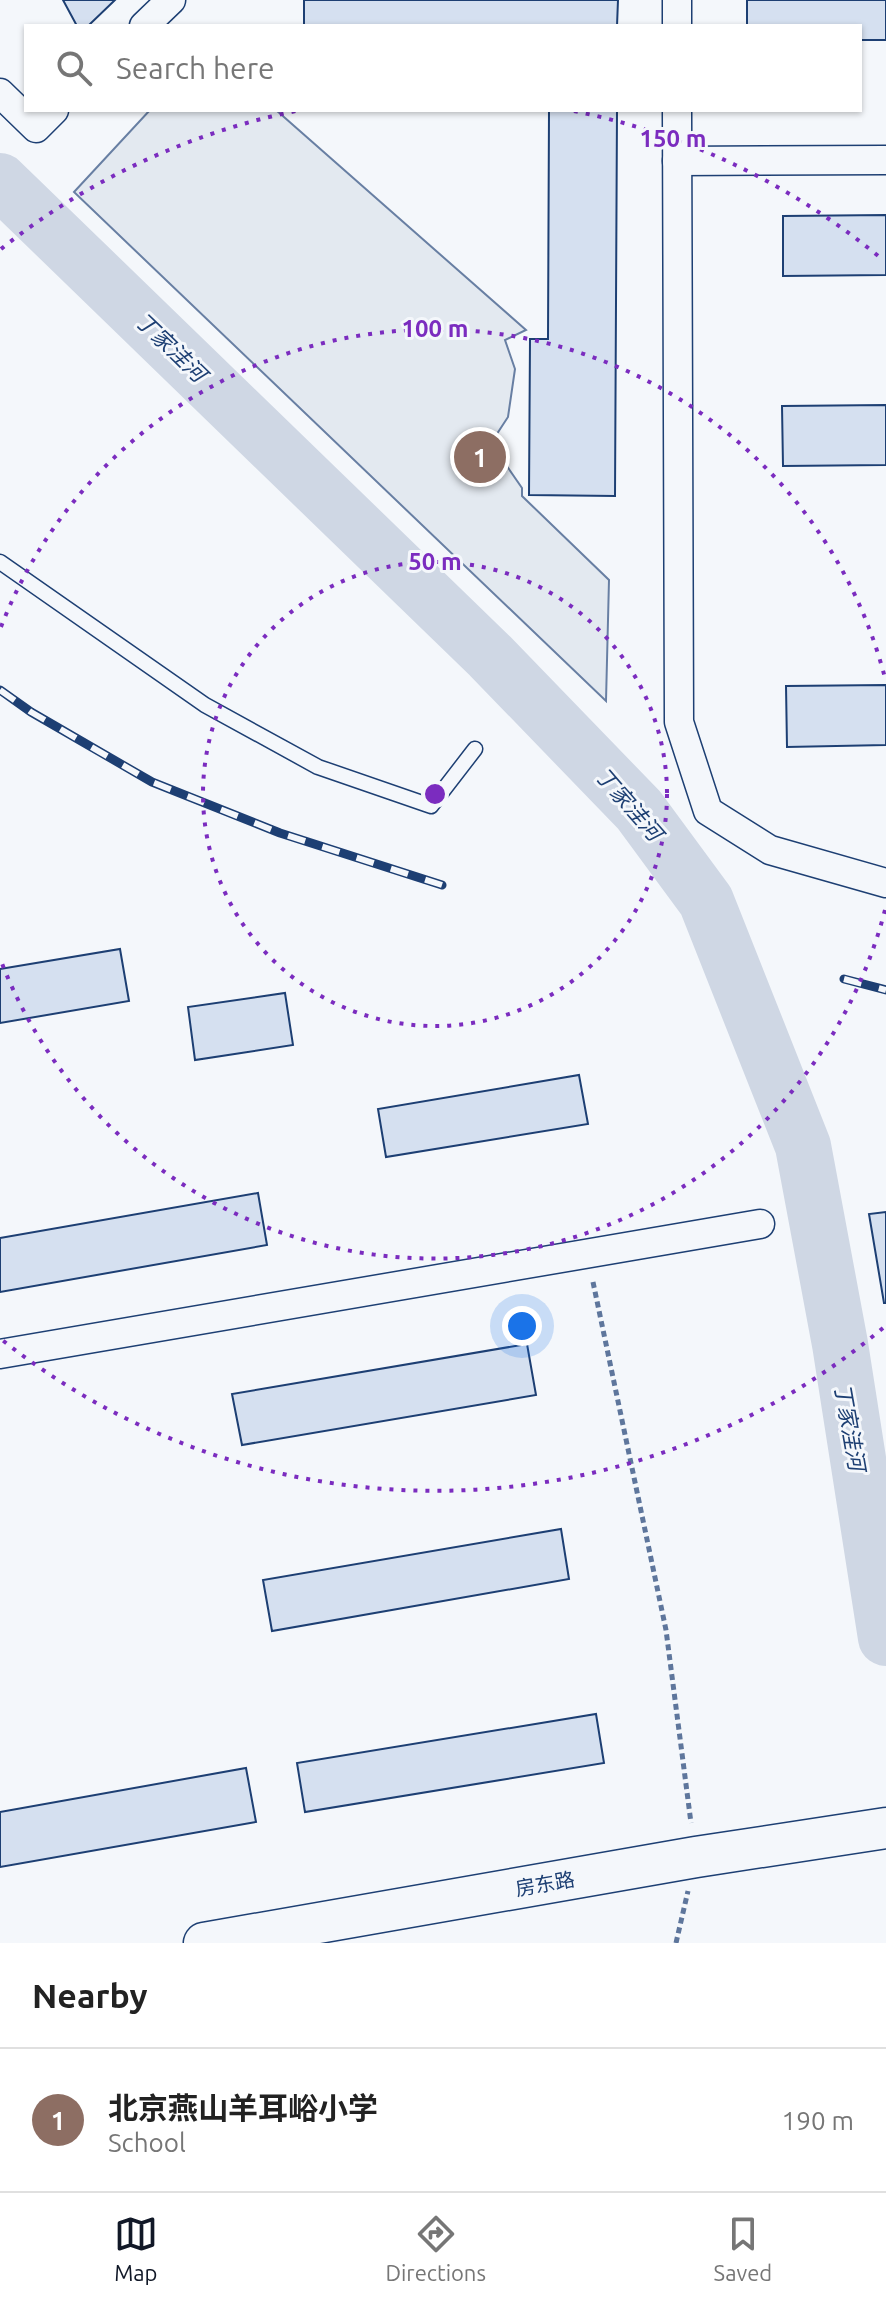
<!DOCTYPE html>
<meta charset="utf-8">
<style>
:root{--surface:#fff;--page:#f6f6f6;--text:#222;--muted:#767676;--line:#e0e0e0;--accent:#111827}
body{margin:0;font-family:Ubuntu,"Noto Sans SC",sans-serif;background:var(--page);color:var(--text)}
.you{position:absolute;left:522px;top:1326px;width:28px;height:28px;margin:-20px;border:6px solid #fff;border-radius:50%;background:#1a73e8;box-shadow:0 0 0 12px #1a73e833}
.badge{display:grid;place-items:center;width:52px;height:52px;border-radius:50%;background:var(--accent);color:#fff;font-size:26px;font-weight:700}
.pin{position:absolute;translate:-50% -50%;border:4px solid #fff;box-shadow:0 2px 8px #0006}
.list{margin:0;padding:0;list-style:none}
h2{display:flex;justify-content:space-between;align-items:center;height:104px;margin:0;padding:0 32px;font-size:34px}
h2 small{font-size:26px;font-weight:400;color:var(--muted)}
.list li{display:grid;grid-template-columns:52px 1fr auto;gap:24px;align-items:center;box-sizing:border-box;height:144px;padding:0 32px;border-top:2px solid var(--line)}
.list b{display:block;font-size:30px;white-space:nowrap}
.list p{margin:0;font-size:26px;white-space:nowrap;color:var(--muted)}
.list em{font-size:26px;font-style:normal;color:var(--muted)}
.icon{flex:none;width:44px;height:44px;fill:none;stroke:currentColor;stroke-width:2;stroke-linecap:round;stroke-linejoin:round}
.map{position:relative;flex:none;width:886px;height:1943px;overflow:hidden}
.search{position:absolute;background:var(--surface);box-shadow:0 2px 6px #0004;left:24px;right:24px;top:24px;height:88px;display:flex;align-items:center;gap:20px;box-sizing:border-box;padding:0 28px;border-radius:0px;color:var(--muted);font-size:30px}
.sheet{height:248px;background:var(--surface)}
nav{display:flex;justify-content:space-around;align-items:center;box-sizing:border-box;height:112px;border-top:2px solid var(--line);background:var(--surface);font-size:22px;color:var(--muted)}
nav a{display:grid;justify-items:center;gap:4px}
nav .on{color:var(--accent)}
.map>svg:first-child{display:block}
.green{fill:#e3e9f0;stroke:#687fa3;stroke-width:2}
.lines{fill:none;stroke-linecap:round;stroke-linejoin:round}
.river{stroke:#cfd7e4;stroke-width:56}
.building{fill:#d5e0f0;stroke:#1d3f73;stroke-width:2}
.service-casing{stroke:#1d3f73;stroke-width:17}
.minor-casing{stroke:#1d3f73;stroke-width:31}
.secondary-casing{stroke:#1d3f73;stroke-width:43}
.path{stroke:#5e769c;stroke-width:5;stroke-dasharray:6 4;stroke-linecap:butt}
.service{stroke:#f4f7fb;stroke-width:14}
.minor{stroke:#f4f7fb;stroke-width:28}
.secondary{stroke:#f4f7fb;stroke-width:40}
.rail-casing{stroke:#1d3f73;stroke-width:9}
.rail{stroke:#f4f7fb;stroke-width:6;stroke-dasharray:18;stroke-linecap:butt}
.ring{fill:none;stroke:#7b2cbf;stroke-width:4;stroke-dasharray:4 8}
.labels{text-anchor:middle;stroke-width:6;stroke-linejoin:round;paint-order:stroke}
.street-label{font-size:20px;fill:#1d3f73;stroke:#f4f7fb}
.water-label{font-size:22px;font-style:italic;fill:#1d3f73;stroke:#f4f7fb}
.centre{fill:#7b2cbf;stroke:#f4f7fb;stroke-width:4}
.ring-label{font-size:24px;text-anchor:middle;font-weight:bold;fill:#7b2cbf;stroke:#f4f7fb;stroke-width:6;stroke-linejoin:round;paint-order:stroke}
</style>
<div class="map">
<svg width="886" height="1943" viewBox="0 0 886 1943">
<rect width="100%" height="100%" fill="#f4f7fb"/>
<polygon class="green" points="150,110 276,110 526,330 505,340 515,369 508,417 491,443 522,488 522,496 609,580 606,701 74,192"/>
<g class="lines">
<polyline class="river" points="0,181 490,656 639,810 706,901 803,1146 840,1344 886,1638"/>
</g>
<g class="building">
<polygon points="63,0 115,0 88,26 77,26"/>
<polygon points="304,0 618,0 617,26 304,26"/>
<polygon points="747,0 886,0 886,40 860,40 860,26 747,26"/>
<polygon points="549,110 617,110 615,496 529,495 530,339 548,339"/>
<polygon points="886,215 886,275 783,276 783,216"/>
<polygon points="886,405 886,465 783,466 782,406"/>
<polygon points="886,685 886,745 787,747 786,686"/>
<polygon points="120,949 129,1001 0,1023 0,969"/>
<polygon points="285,993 293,1045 195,1060 188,1007"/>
<polygon points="579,1075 588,1124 386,1157 378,1109"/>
<polygon points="258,1193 267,1245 0,1292 0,1238"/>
<polygon points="886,1212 886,1303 884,1303 869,1214"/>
<polygon points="527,1344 536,1395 242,1445 232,1394"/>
<polygon points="561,1529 569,1579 272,1631 263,1580"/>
<polygon points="596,1714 604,1763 305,1812 297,1763"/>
<polygon points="246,1768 256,1822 0,1867 0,1812"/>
</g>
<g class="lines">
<defs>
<polyline id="service" points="0,562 205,705 318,767 431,806 475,749"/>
<g id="minor">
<polyline points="677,0 677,26"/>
<polyline points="144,26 171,0"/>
<polyline points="0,93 36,128 54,110"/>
<polyline points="677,110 679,722 708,811 770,850 886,883"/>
<polyline points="677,161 886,160"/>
<polyline points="0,1354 760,1224"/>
</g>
<polyline id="secondary" points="204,1943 696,1857 886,1828"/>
</defs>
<use href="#service" class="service-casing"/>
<use href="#minor" class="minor-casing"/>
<use href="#secondary" class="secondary-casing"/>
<g class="path">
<polyline points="593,1282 666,1630 691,1823"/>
<polyline points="676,1943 688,1891"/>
</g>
<use href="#service" class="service"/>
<use href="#minor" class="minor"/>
<use href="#secondary" class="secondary"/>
<defs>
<g id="rail">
<polyline points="0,690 31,712 152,782 280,833 442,885"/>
<polyline points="844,979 886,990"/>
</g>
</defs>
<use href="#rail" class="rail-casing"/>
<use href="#rail" class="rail"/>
</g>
<g class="ring">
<circle cx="435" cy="794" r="232"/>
<path d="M885 910A465 465 0 0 1 1 961M1 627A465 465 0 0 1 885 678"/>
<path d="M883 1328A697 697 0 0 1 1 1339M1 249A697 697 0 0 1 296 111M574 111A697 697 0 0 1 883 260"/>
</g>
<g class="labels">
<g class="street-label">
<text transform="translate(545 1884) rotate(-10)" y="7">房东路</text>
</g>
<g class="water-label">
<text transform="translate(171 347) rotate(44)" y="8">丁家洼河</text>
<text transform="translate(629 804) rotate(49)" y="8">丁家洼河</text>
<text transform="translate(850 1427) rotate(80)" y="8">丁家洼河</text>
</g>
</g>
<circle cx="435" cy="794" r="12" class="centre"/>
<g class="ring-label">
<text x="673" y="147">150 m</text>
<text x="435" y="337">100 m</text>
<text x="435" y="570">50 m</text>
</g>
</svg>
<div class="you"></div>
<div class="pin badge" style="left:480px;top:457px;background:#8d6e63">1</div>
<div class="search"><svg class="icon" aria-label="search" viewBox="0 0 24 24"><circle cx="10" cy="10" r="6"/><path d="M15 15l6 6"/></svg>Search here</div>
</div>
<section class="sheet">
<h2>Nearby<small></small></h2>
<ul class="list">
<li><span class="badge" style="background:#8d6e63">1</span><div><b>北京燕山羊耳峪小学</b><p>School</p></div><em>190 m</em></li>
</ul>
</section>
<nav>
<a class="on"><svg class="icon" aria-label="map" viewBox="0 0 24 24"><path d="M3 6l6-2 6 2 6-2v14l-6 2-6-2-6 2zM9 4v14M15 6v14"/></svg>Map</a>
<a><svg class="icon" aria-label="directions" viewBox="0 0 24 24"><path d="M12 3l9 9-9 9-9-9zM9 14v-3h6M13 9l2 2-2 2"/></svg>Directions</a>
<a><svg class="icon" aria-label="saved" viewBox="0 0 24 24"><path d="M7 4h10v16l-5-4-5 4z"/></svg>Saved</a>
</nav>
